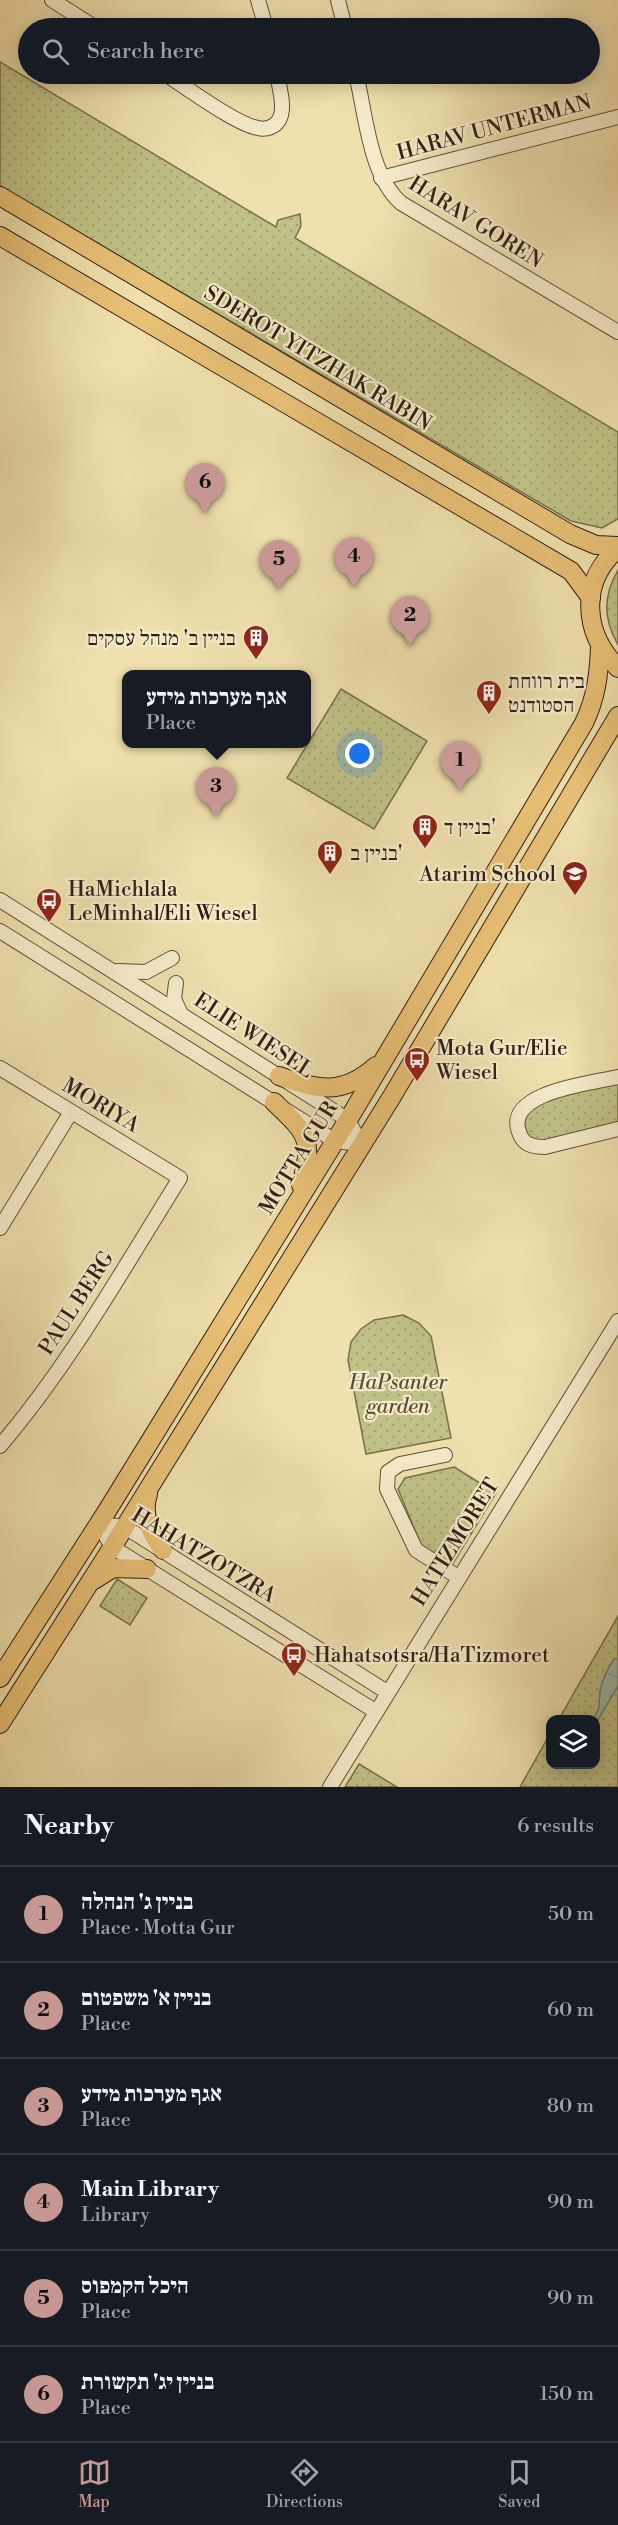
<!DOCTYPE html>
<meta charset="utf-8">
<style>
:root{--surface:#171b24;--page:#20242c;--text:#f1f3f6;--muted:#9ea1a6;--line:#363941;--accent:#c59692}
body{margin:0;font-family:"Libre Bodoni","Frank Ruhl Libre",serif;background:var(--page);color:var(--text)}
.controls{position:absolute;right:18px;bottom:18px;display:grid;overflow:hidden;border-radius:12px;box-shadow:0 3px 15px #0003}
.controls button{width:54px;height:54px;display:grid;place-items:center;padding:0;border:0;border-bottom:2px solid var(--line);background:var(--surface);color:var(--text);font:30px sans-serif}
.you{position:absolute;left:360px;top:754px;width:21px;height:21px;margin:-15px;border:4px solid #fff;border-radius:50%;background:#1a73e8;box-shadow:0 0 0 9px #1a73e833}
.badge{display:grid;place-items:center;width:39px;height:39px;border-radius:50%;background:var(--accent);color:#111;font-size:20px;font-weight:700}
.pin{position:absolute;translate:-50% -50px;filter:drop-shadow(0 2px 3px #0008)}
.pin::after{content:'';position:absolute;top:32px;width:21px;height:18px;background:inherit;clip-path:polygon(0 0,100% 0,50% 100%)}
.popup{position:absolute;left:122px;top:670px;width:189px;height:78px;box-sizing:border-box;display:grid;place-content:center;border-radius:12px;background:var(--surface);filter:drop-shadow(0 2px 4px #0005);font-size:20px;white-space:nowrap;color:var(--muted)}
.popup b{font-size:22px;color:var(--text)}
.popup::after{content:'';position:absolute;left:50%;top:100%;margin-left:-12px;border:12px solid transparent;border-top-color:var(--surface)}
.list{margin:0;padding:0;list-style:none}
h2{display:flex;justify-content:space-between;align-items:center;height:78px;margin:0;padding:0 24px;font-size:26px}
h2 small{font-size:20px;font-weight:400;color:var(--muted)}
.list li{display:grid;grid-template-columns:39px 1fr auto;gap:18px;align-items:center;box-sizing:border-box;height:96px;padding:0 24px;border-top:2px solid var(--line)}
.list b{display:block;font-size:22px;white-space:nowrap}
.list p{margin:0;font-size:20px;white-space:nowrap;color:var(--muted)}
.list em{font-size:20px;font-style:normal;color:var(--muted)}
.icon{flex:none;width:33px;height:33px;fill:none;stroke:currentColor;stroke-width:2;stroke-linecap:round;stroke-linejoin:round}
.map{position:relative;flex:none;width:618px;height:1787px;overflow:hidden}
.search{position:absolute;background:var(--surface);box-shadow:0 3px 15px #0003;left:18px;right:18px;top:18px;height:66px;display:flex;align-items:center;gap:15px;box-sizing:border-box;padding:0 21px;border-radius:33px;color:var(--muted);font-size:22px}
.sheet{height:654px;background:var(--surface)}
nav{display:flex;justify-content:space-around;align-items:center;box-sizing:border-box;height:84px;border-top:2px solid var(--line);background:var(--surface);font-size:16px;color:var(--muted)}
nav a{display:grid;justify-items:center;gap:3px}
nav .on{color:var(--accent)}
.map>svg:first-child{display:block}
.grass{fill:url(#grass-dots);stroke:#78704e;stroke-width:1.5}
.water{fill:url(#water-ripples);stroke:#707d72;stroke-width:1.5}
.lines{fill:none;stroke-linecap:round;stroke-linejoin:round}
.minor-casing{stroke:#604f3b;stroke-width:16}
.major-casing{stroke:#301f15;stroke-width:20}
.minor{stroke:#f5ebca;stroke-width:14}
.major{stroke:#e8c076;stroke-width:18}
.labels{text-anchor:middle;stroke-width:4.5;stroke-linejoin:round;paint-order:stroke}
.street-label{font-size:21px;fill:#301f15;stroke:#f5ebca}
.poi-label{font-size:21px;fill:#301f15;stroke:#f5ebca;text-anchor:start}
.park-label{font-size:21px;font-style:italic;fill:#5b5037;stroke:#f5ebca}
</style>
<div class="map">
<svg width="618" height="1787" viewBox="0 0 618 1787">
<defs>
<pattern id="grass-dots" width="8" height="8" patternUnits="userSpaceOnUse" patternTransform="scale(1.5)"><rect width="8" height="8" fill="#bfc186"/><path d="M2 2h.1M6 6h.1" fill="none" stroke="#a4a573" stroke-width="1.8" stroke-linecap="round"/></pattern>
<pattern id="water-ripples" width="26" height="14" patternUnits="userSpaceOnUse" patternTransform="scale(1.5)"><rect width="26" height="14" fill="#9bbcb0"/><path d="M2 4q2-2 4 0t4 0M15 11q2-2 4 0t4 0" fill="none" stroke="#86a196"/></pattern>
</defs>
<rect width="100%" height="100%" fill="#efe0ad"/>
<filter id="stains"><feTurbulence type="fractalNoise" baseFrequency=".00333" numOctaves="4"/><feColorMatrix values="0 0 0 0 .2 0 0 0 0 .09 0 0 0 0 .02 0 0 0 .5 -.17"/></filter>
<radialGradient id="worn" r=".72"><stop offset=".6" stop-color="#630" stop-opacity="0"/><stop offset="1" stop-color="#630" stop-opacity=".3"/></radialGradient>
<g class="grass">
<polygon points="0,62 276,227 278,220 300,214 301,226 295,238 618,432 618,519 602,528 571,521 0,186"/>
<path d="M618,570V645C603,618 603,596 618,570Z"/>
<polygon points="341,689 427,741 374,829 287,778"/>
<polygon points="618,1081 618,1126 544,1143 528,1140 520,1119 541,1100"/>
<polygon points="403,1315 419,1323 431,1336 451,1438 366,1454 348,1360 351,1342 361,1329 374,1320"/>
<polygon points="454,1467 496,1493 452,1565 421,1545 398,1489 405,1478"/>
<polygon points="117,1579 147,1598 130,1625 100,1606"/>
<polygon points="618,1616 618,1787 520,1787 550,1734 550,1764 596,1764 596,1720 559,1719"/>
<polygon points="359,1764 397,1787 345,1787"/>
</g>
<path class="water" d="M614,1659H618V1686L596,1723V1720L593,1719C602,1705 598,1707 600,1691C602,1679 608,1669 614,1659Z"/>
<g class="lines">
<defs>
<g id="minor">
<polyline points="52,0 96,28"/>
<polyline points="258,0 266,28"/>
<polyline points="338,0 345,28"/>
<path d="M165,74C186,87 237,125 258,128C266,130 275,127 279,120C286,108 279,87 277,74"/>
<path d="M356,74C366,115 369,174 401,203L618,332"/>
<polyline points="381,178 618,117"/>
<polyline points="0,900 348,1120 361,1144"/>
<polyline points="0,931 335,1141 361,1144"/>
<polyline points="118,971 146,972 172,958"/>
<polyline points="176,983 174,999 180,1012"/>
<path d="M0,1068L180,1178C123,1269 70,1364 0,1446"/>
<path d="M618,1077C592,1083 504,1092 519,1132C523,1145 533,1147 545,1147L618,1129"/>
<polyline points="0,1228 71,1112"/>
<polyline points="445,1455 400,1464 388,1472 387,1489 416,1550 458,1577"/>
<polyline points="99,1524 112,1547 375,1711"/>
<polyline points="99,1524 125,1527 387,1692"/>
<polyline points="330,1787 618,1321"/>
</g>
<g id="major">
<polyline points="0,196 570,534 596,545 618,546"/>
<polyline points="0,236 571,571 591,598"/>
<path d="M618,548C579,582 583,633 618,668"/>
<path d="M279,1076C319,1090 342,1096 376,1066"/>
<path d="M274,1102C307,1134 314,1138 301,1185"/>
<path d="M148,1494C141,1516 151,1533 163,1550"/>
<polyline points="94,1580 113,1568 147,1569"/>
<path d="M0,1678L107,1511L348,1120L584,723C596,698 599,675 600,647"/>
<polyline points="0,1724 113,1546 391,1098 618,716"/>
</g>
</defs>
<use href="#minor" class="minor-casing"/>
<use href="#major" class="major-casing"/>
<use href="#minor" class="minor"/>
<use href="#major" class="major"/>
</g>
<defs>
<symbol id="building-pin" viewBox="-11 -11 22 30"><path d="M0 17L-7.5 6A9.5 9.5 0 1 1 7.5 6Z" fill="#8f2418" stroke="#f5ebca"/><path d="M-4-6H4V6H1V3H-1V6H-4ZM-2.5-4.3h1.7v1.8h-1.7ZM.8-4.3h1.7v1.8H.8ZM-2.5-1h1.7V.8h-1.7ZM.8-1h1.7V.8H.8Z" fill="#fff"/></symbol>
<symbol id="school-pin" viewBox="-11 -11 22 30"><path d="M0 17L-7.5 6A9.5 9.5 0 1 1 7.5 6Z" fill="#8f2418" stroke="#f5ebca"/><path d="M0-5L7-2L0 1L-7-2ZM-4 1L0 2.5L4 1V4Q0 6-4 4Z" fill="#fff"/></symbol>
<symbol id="bus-pin" viewBox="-11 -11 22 30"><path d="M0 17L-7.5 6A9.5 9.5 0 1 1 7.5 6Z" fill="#8f2418" stroke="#f5ebca"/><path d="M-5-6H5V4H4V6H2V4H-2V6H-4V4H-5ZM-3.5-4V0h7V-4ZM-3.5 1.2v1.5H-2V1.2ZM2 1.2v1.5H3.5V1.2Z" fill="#fff"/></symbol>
</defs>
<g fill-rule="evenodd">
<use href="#building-pin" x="241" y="623" width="30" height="40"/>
<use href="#building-pin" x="474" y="678" width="30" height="40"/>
<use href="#building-pin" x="410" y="812" width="30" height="40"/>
<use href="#building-pin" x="315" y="838" width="30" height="40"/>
<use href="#school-pin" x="560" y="859" width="30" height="40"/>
<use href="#bus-pin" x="34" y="886" width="30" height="40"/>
<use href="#bus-pin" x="402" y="1045" width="30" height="40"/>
<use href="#bus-pin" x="279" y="1640" width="30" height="40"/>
</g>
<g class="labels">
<g class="street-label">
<text transform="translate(494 127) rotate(-15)" y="7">HARAV UNTERMAN</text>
<text transform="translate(476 222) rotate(32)" y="7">HARAV GOREN</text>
<text transform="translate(318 358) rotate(31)" y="7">SDEROT YITZHAK RABIN</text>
<text transform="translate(254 1035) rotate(33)" y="7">ELIE WIESEL</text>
<text transform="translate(101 1105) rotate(31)" y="7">MORIYA</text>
<text transform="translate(298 1158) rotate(-58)" y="7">MOTTA GUR</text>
<text transform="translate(76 1303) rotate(-57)" y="7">PAUL BERG</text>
<text transform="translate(455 1542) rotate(-58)" y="7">HATIZMORET</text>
<text transform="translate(204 1555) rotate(31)" y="7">HAHATZOTZRA</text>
</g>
<g class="poi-label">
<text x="236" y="645" text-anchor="end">בניין ב' מנהל עסקים</text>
<text x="508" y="688">בית רווחת<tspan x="508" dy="24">הסטודנט</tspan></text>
<text x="444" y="834">בניין ד'</text>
<text x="350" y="860">בניין ב'</text>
<text x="556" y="881" text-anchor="end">Atarim School</text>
<text x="68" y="896">HaMichlala<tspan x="68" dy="24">LeMinhal/Eli Wiesel</tspan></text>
<text x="436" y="1055">Mota Gur/Elie<tspan x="436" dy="24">Wiesel</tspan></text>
<text x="314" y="1662">Hahatsotsra/HaTizmoret</text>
</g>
<g class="park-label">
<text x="398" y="1389">HaPsanter<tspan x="398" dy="24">garden</tspan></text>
</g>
</g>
<rect width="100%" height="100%" filter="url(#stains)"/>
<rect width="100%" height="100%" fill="url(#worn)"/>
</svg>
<div class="controls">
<button><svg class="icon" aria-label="layers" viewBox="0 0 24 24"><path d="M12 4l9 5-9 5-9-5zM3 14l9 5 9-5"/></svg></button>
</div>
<div class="you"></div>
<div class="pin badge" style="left:460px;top:791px">1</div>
<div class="pin badge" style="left:410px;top:646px">2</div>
<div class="pin badge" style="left:216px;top:817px">3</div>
<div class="popup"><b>אגף מערכות מידע</b>Place</div>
<div class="pin badge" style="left:354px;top:587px">4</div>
<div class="pin badge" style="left:279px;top:590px">5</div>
<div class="pin badge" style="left:205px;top:513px">6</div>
<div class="search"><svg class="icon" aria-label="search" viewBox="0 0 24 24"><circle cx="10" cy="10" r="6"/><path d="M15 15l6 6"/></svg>Search here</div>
</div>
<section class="sheet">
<h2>Nearby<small>6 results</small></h2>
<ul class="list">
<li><span class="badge">1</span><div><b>בניין ג' הנהלה</b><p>Place · Motta Gur</p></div><em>50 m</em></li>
<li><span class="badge">2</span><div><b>בניין א' משפטום</b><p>Place</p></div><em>60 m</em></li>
<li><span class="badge">3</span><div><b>אגף מערכות מידע</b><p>Place</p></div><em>80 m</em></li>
<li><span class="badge">4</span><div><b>Main Library</b><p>Library</p></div><em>90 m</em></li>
<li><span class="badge">5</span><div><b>היכל הקמפוס</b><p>Place</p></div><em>90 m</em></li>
<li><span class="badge">6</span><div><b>בניין יג' תקשורת</b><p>Place</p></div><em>150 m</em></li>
</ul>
</section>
<nav>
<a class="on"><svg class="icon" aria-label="map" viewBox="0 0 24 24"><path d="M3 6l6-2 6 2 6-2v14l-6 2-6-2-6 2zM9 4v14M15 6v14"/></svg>Map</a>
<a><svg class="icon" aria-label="directions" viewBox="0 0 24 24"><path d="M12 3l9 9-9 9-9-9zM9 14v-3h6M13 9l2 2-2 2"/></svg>Directions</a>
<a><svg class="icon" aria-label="saved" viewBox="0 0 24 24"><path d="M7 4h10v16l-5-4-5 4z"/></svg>Saved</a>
</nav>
